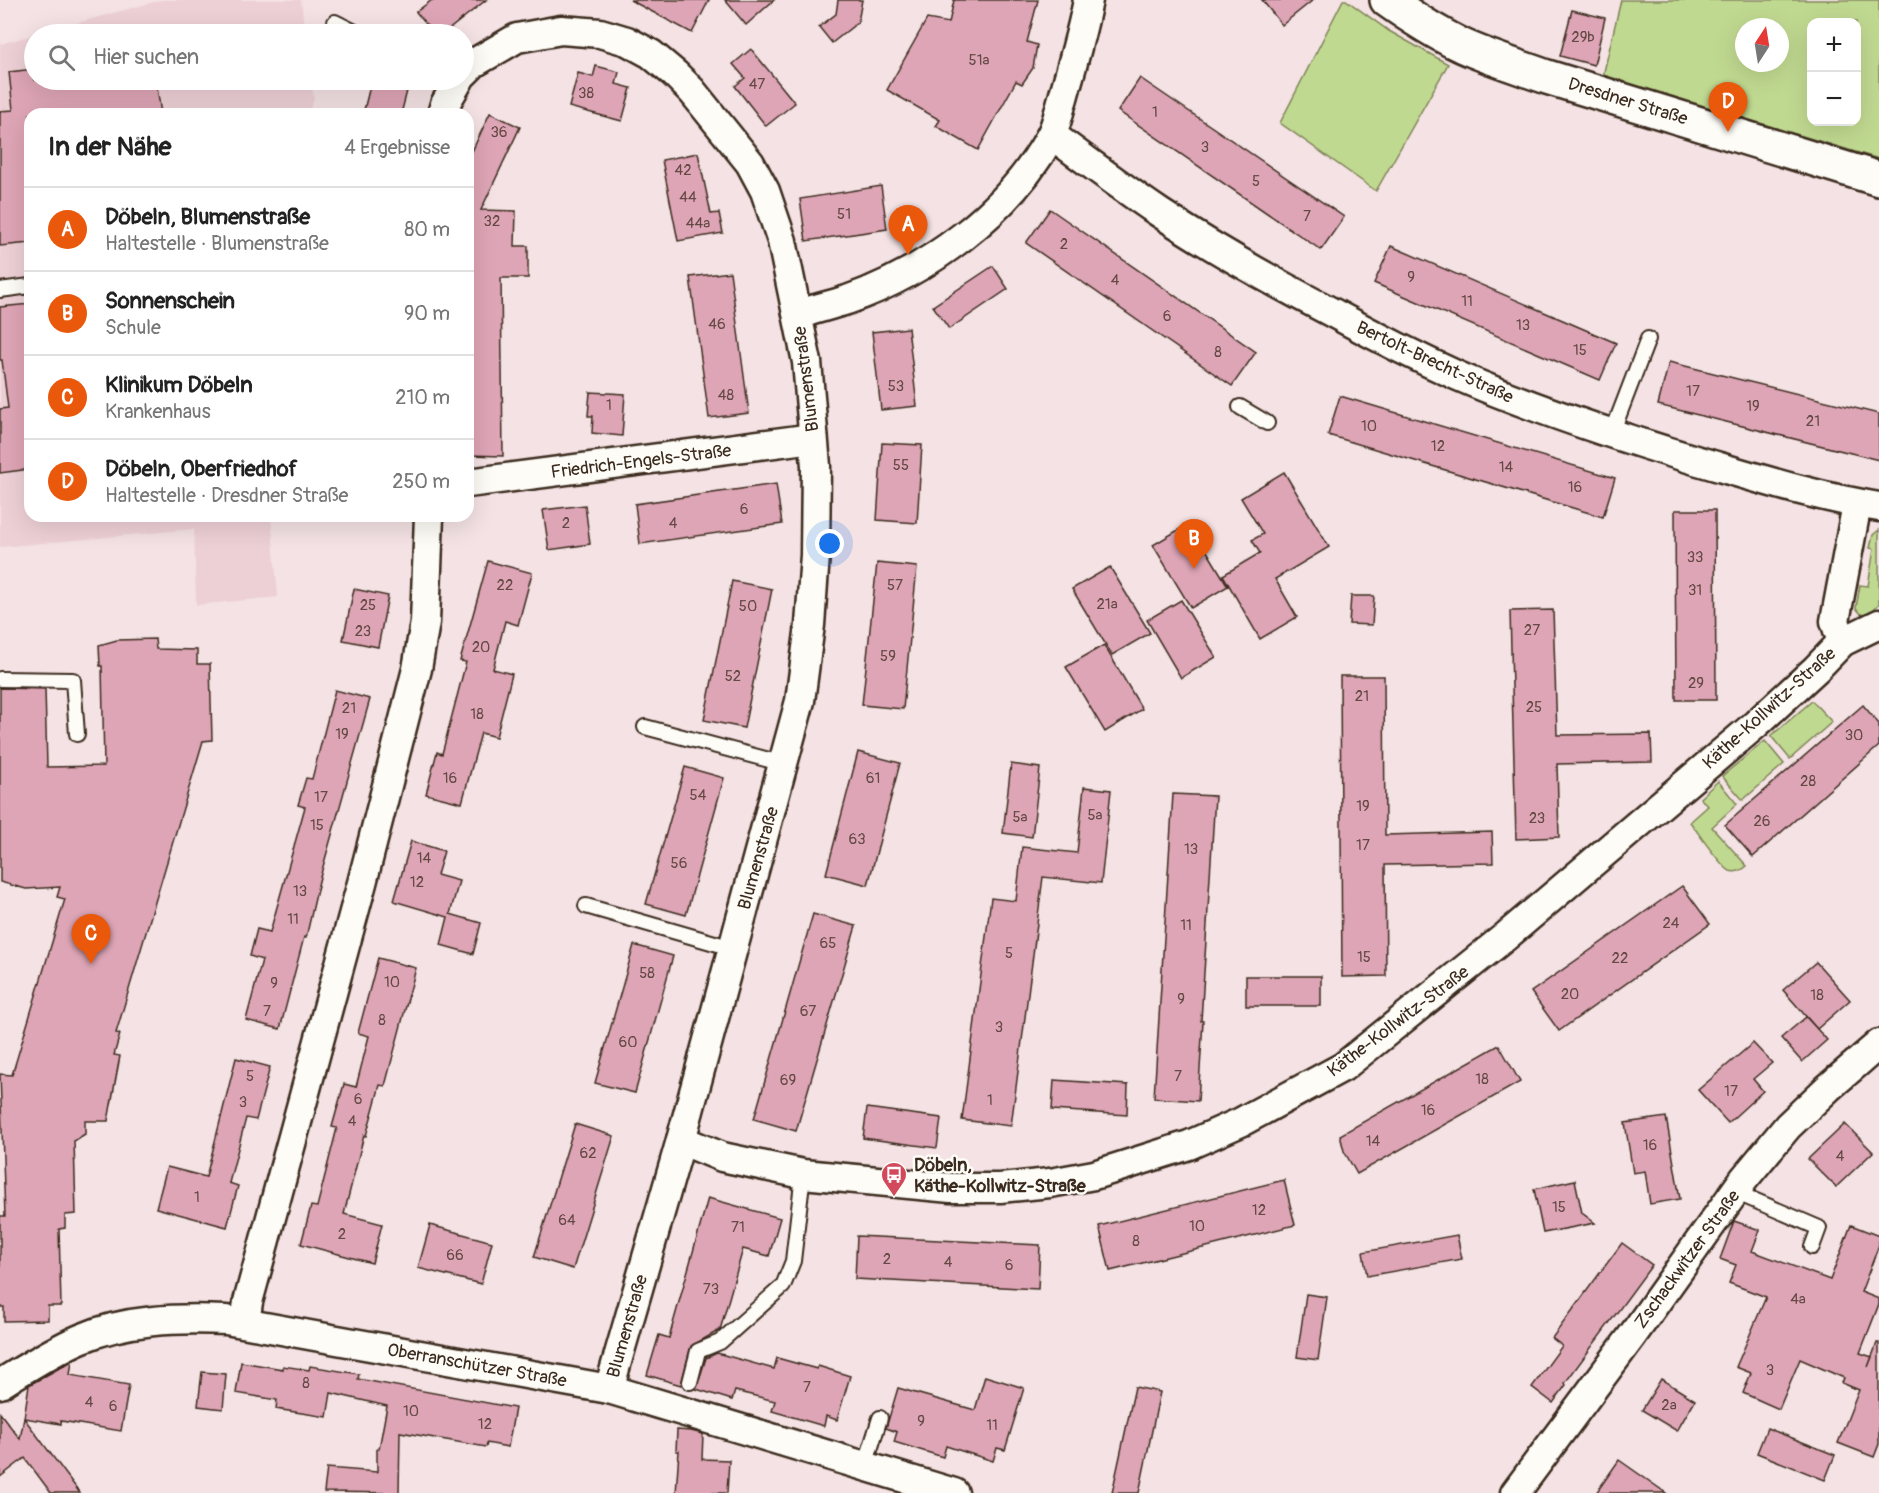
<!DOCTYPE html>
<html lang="de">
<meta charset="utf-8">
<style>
:root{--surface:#fff;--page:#f2f2f2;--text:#222;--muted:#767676;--line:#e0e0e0;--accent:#ea580c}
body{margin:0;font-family:Pangolin,sans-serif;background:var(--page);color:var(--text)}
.controls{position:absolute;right:18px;top:18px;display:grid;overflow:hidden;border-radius:12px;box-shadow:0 6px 24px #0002}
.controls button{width:54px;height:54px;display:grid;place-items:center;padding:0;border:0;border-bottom:2px solid var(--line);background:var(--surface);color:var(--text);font:30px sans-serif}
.compass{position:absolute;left:1735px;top:18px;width:54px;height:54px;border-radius:50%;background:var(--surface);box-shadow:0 6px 24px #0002;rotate:12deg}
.you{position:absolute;left:830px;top:544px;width:21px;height:21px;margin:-15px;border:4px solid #fff;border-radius:50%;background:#1a73e8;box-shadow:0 0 0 9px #1a73e833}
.badge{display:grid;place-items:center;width:39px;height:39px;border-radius:50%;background:var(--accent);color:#fff;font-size:20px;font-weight:700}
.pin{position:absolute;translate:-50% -50px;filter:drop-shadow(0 2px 3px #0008)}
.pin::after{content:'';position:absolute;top:32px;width:21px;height:18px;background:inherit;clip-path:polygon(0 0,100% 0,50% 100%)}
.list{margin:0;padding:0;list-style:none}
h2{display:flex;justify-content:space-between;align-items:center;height:78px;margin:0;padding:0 24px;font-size:26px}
h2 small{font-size:20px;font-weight:400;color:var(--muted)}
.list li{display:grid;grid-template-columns:39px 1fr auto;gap:18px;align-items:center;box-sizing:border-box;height:84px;padding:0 24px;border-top:2px solid var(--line)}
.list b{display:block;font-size:22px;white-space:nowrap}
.list p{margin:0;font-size:20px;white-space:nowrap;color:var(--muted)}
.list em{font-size:20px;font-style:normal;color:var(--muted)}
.icon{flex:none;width:33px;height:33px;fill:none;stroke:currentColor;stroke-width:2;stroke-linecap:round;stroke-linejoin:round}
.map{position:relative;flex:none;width:1879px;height:1493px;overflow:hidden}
.search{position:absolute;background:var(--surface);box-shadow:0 6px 24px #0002;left:24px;top:24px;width:450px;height:66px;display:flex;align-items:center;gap:15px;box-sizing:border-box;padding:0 21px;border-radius:33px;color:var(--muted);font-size:22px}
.panel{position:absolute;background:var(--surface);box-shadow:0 6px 24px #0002;left:24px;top:108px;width:450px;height:414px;border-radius:18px}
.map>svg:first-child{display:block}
.built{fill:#edd0d6}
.green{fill:#c0d990;stroke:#7e8257;stroke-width:1.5;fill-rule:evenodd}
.building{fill:#dea5b6;stroke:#3b2a1e;stroke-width:1.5}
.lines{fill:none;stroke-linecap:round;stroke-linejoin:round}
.lane-casing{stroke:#3b2a1e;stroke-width:18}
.street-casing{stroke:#3b2a1e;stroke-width:33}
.primary-casing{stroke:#3b2a1e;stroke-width:38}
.lane{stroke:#fdfcf7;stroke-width:14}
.street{stroke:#fdfcf7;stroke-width:28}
.primary{stroke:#fdfcf7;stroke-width:33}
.labels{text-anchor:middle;stroke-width:5;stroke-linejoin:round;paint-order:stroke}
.number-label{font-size:15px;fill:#644944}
.street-label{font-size:18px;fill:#3b2a1e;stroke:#fdfcf7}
.poi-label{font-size:18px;font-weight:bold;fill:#3b2a1e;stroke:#fdfcf7;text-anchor:start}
</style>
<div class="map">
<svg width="1879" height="1493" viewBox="0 0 1879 1493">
<rect width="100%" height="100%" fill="#f4e2e4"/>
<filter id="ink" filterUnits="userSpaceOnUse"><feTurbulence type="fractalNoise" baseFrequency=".0167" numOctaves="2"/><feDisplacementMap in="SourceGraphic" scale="12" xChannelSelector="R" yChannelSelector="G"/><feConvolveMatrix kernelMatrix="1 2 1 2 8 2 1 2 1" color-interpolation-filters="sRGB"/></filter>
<g filter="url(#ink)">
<polygon class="built" points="161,0 301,0 305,34 34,34 34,80 311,80 314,99 308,114 30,114 30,516 271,516 278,597 196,605 194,529 0,547 0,44"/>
<g class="green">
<polygon points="1343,0 1346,0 1389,31 1448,64 1376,191 1280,123"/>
<path d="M1621,0H1879V159L1603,76ZM1812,22H1856V122H1812ZM1744,27H1780V63H1744Z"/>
<path d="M1879,530V604C1873,610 1871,614 1861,614L1856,608L1860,585L1868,586L1874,549L1870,548L1873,535Z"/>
<polygon points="1812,701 1832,722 1790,759 1771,736"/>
<polygon points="1765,741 1784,764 1743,800 1722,776"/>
<path d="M1718,781L1737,804L1712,827L1747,866C1743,870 1736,873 1730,871C1720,866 1698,832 1690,822L1708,806L1700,798Z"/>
</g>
<g class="building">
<polygon points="432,0 486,0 443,34 434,34 416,12"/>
<polygon points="630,0 709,0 692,33"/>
<polygon points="725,0 774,0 746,25"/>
<polygon points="838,0 862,0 858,22 832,43 819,27 836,14"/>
<polygon points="954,0 1038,0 1027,42 1037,45 1033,68 1022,84 1016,81 978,150 936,126 940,120 887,90 927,19 949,23"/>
<polygon points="1262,0 1313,0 1282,25"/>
<polygon points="1572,10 1605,18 1594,65 1560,56"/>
<polygon points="751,49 795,103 766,126 735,86 745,78 733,64"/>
<polygon points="596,66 619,72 616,84 631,88 622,121 569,107 578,73 593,77"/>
<polygon points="34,69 34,80 156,80 161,114 30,114 30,243 0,246 0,111 13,110 9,72"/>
<polygon points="1140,78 1344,217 1321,250 1118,111"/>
<polygon points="371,82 407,91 401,114 363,114"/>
<polygon points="490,113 520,127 481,210 516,211 515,246 528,246 528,278 501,278 503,456 468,455 468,160"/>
<polygon points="698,153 711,214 719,213 723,233 678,241 662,160"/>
<polygon points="881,186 887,229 806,241 800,199"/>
<polygon points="1050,209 1256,352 1232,386 1026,243"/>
<polygon points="1391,246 1616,343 1600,380 1374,283"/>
<polygon points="993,266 1008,289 949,329 933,306"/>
<polygon points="730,272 749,413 709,418 690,277"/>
<polygon points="30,304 30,469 0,473 0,409 8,408 2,360 0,360 0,307"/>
<polygon points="908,328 917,406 881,410 872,332"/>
<polygon points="1669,362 1879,414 1879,460 1658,405"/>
<polygon points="590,392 625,394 622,436 592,433 593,416 588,416"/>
<polygon points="1340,396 1615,478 1603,517 1328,435"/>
<polygon points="882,443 922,445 917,523 877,520"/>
<polygon points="1284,472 1329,547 1275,579 1297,617 1260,639 1223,575 1260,553 1252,540 1263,534 1241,498"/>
<polygon points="776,484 782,524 640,544 635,504"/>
<polygon points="585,505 590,544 549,550 543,510"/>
<polygon points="1675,510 1715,510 1716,700 1676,700"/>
<polygon points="1190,523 1228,586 1191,608 1153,545"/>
<polygon points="488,561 532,573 518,625 505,621 493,669 512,674 496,737 481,733 462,803 426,794 437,752 442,754 466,662 460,661"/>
<polygon points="877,563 917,567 903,709 862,705"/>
<polygon points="1110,567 1150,633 1112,655 1072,589"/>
<polygon points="732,581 772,589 744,728 704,720"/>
<polygon points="354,589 388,596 378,647 343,640"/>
<polygon points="1351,596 1374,596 1372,625 1349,624"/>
<polygon points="1181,600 1216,657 1181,678 1147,620"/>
<polygon points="1553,610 1557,735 1651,734 1652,762 1557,764 1559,837 1516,839 1510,611"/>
<polygon points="155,639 156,649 197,650 197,664 210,664 212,740 203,741 116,1033 120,1034 114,1055 120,1056 108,1121 85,1121 85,1134 74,1141 76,1214 65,1215 65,1228 59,1229 61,1306 48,1306 48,1320 4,1321 4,1307 0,1307 0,1216 5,1216 0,1074 12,1075 65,899 57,897 60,887 26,889 0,882 0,688 45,689 47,767 104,766 102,666 100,666 99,645 117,640"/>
<polygon points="1104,645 1142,709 1105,732 1066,667"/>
<polygon points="1340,676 1384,676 1385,835 1492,832 1493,863 1385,865 1386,976 1342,977"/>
<polygon points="335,690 370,699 319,881 306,938 304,937 280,1029 246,1020 262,960 250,956 257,929 270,932 305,807 298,805 306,778 312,779"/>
<polygon points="1863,705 1879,724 1879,746 1753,857 1725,825"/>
<polygon points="858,752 900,763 868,885 826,874"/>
<polygon points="1011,764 1040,768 1032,837 1003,833"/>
<polygon points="685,767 724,778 686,915 646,904"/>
<polygon points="1084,787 1111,790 1101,883 1043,877 1011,1126 962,1120 991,898 1016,901 1022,847 1077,853"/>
<polygon points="1173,794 1215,796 1201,1021 1203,1021 1198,1101 1154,1098"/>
<polygon points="411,841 444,851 437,875 459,881 450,914 481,923 473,954 441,945 448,917 394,901"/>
<polygon points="1682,886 1710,924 1559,1031 1531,992"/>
<polygon points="813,914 856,926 796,1131 754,1119"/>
<polygon points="634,945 673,956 635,1093 595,1083"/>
<polygon points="378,958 416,968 385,1086 380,1085 366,1136 364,1135 344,1214 382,1224 372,1263 301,1244 311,1206 317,1207 337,1128 332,1127 344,1084 356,1087 369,1036 358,1033"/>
<polygon points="1816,962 1850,1000 1817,1029 1783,990"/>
<rect x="1246" y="976" width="75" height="30"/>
<polygon points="1806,1017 1827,1040 1802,1062 1781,1038"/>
<polygon points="1753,1043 1772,1063 1753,1079 1763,1091 1728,1123 1698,1090"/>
<polygon points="1499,1045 1520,1082 1357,1174 1344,1151 1340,1135"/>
<polygon points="236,1058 270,1067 256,1120 246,1118 229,1183 238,1186 227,1227 156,1208 167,1167 206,1177"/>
<polygon points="1054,1080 1128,1085 1127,1115 1052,1110"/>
<polygon points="867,1108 941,1118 937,1148 863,1138"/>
<polygon points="1666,1117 1680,1199 1650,1204 1645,1171 1633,1173 1625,1123"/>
<polygon points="575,1124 614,1136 573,1269 534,1257"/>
<polygon points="1845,1124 1873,1152 1836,1187 1808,1159"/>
<polygon points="1284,1180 1295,1225 1110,1271 1099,1226"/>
<polygon points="1575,1180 1582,1213 1595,1223 1543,1233 1534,1189"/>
<polygon points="708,1198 780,1218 769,1256 743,1249 720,1330 691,1346 681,1385 647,1375 659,1335 669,1338"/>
<polygon points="1734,1221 1760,1230 1752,1251 1830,1280 1851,1225 1879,1236 1879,1245 1861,1292 1879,1299 1879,1304 1860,1353 1872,1357 1868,1367 1877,1343 1879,1343 1879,1444 1874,1457 1838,1443 1859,1390 1842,1383 1844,1378 1800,1359 1779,1409 1743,1393 1751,1373 1736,1367 1766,1297 1729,1283 1736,1265 1720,1259"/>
<polygon points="430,1225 492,1242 481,1284 418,1268"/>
<polygon points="1457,1235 1462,1259 1367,1276 1363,1252"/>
<polygon points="857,1236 1040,1245 1038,1289 855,1279"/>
<polygon points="1622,1243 1652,1265 1565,1383 1566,1385 1553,1403 1532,1387 1562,1346 1552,1338"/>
<polygon points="1306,1294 1327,1297 1318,1360 1297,1357"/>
<polygon points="717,1353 774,1369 777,1358 817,1369 818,1366 850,1376 837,1420 826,1416 824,1426 772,1411 775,1401 735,1391 732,1400 696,1389 706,1358"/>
<polygon points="72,1361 70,1375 129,1385 121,1431 61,1421 61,1424 24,1418 29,1385"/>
<polygon points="241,1362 283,1369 283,1366 309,1370 310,1366 359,1374 358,1379 515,1408 508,1447 487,1443 486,1447 400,1432 399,1493 324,1492 327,1468 377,1472 377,1449 379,1449 387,1406 331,1393 327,1417 276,1409 277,1400 236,1393"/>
<polygon points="202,1372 226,1374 223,1409 198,1406"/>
<polygon points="985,1376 1024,1388 1005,1450 997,1448 993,1461 946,1446 943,1457 894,1442 897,1432 886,1428 898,1388 975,1410"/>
<polygon points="1661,1379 1695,1400 1677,1431 1642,1410"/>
<polygon points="1135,1387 1160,1392 1139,1493 1112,1493"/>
<polygon points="0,1413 20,1439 24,1418 80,1493 51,1493 25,1458 0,1477"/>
<polygon points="1767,1428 1835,1455 1825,1480 1757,1453"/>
<polygon points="677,1430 691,1431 703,1434 702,1459 729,1460 727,1493 676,1493 679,1451 676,1451"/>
<polygon points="1619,1460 1666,1493 1596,1493"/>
</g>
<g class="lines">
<defs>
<g id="lane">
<polyline points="335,22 359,34"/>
<polyline points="0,290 30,286"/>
<polyline points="1240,407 1267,423"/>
<polyline points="1612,433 1648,339"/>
<polyline points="0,679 73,680 77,734"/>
<polyline points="645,727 784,764"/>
<polyline points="586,906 732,948"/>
<polyline points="1735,1192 1819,1228 1812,1247"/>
<polyline points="690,1382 698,1351 720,1342 783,1286 793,1261 803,1174"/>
<polyline points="865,1466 880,1418"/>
</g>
<g id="street">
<polyline points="464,73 474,63 517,38 561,30 600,33 627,41 651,54 675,74 692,91 750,163 765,191 782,241 807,362 816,466 815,555 810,625 800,701 681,1140 609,1389"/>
<polyline points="442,114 445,104 459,80"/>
<path d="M1052,135C1087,161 1123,188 1160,213C1216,250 1275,283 1335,314C1375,336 1416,357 1458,376C1534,409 1613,435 1692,459C1754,477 1816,497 1879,507"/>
<path d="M799,314C815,309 831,305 847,300C927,272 1009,212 1050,137C1057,125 1059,110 1063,98C1072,65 1082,33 1088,0"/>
<polyline points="468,483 813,438"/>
<polyline points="1842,642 1835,621 1857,504"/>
<polyline points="681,1140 722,1157 803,1174 951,1188 1000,1188 1050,1183 1094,1175 1189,1145 1241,1122 1343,1067 1505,937 1756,724 1816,669 1842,642 1879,624"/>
<polyline points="245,1323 248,1302 362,883 417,669 425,622 429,516"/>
<path d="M0,1384C26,1368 52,1351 80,1339C125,1319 177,1318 226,1320L609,1389L954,1493"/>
<polyline points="1515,1493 1632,1336 1744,1179 1788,1126 1828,1088 1879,1044"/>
</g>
<path id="primary" d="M1387,0C1411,17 1436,33 1463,46C1490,58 1519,67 1547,77L1879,179"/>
</defs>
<use href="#lane" class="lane-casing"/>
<use href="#street" class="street-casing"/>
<use href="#primary" class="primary-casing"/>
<use href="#lane" class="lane"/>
<use href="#street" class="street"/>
<use href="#primary" class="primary"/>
</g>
</g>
<defs>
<symbol id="bus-pin" viewBox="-11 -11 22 30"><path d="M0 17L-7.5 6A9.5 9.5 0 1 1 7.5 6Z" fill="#d1495b" stroke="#fdfcf7"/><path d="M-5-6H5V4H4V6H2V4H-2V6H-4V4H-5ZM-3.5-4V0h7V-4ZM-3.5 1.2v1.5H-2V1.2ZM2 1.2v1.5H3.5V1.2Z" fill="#fff"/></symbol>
</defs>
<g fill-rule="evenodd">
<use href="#bus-pin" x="879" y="1160" width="30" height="40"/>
</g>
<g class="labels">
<g class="number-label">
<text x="1583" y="42">29b</text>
<text x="979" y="65">51a</text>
<text x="757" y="89">47</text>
<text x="586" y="98">38</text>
<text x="1155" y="117">1</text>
<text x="499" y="137">36</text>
<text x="1205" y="152">3</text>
<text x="683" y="175">42</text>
<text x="1256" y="186">5</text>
<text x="688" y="202">44</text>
<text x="844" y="219">51</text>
<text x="1307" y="221">7</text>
<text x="492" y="226">32</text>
<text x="698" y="228">44a</text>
<text x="1064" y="249">2</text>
<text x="1411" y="282">9</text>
<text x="1115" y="285">4</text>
<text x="1467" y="306">11</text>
<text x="1167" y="321">6</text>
<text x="717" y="329">46</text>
<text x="1523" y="330">13</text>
<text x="1580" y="355">15</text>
<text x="1218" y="357">8</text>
<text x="896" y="391">53</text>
<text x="1693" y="396">17</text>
<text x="726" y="400">48</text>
<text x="609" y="410">1</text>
<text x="1753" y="411">19</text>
<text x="1813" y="426">21</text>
<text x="1369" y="431">10</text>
<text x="1438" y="451">12</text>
<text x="901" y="470">55</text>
<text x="1506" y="472">14</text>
<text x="1575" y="492">16</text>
<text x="744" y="514">6</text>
<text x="566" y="528">2</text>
<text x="673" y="528">4</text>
<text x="1695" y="562">33</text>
<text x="505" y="590">22</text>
<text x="895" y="590">57</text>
<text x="1695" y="595">31</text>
<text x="1107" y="609">21a</text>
<text x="368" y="610">25</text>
<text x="748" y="611">50</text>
<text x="1532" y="635">27</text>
<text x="363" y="636">23</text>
<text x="481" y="652">20</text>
<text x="888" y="661">59</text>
<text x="733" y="681">52</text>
<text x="1696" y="688">29</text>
<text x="1362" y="701">21</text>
<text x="1534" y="712">25</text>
<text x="349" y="713">21</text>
<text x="477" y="719">18</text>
<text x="342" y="739">19</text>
<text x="1854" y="740">30</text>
<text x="450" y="783">16</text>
<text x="873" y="783">61</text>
<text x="1808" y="786">28</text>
<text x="698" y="800">54</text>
<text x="321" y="802">17</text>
<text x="1363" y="811">19</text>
<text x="1095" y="820">5a</text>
<text x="1020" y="822">5a</text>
<text x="1537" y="823">23</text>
<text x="1762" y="826">26</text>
<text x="317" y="830">15</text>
<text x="857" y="844">63</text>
<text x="1363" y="850">17</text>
<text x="1191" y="854">13</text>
<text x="424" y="863">14</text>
<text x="679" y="868">56</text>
<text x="417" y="887">12</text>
<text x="300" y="896">13</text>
<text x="293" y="924">11</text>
<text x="1671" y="928">24</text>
<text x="1186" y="930">11</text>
<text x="828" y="948">65</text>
<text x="1009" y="958">5</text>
<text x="1364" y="962">15</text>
<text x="1620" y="963">22</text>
<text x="647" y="978">58</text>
<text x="392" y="987">10</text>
<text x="274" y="988">9</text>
<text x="1570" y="999">20</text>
<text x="1817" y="1000">18</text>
<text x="1181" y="1004">9</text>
<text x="267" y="1016">7</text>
<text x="808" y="1016">67</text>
<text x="382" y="1025">8</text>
<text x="999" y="1032">3</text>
<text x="628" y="1047">60</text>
<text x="250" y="1081">5</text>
<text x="1178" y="1081">7</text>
<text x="1482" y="1084">18</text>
<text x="788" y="1085">69</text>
<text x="1731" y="1096">17</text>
<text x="358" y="1104">6</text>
<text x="990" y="1105">1</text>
<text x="243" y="1107">3</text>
<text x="1428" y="1115">16</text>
<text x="352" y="1126">4</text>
<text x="1373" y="1146">14</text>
<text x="1650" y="1150">16</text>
<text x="588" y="1158">62</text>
<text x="1840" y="1161">4</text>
<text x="197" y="1202">1</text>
<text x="1559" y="1212">15</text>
<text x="1259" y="1215">12</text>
<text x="567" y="1225">64</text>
<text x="1197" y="1231">10</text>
<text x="738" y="1232">71</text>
<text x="342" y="1239">2</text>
<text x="1136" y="1246">8</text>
<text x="455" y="1260">66</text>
<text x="887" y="1264">2</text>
<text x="948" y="1267">4</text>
<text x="1009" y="1270">6</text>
<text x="711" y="1294">73</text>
<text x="1798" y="1304">4a</text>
<text x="1770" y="1375">3</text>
<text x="306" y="1388">8</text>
<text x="807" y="1392">7</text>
<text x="89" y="1407">4</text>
<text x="1669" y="1410">2a</text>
<text x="113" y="1411">6</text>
<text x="411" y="1416">10</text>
<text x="921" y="1426">9</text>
<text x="485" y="1429">12</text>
<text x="992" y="1430">11</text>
</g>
<g class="street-label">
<text transform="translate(1628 101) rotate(17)" y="6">Dresdner Straße</text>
<text transform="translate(1435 362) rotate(25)" y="6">Bertolt-Brecht-Straße</text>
<text transform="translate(806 379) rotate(-97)" y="6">Blumenstraße</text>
<text transform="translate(641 461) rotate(-7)" y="6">Friedrich-Engels-Straße</text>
<text transform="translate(1769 708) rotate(-42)" y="6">Käthe-Kollwitz-Straße</text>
<text transform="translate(758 858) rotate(-74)" y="6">Blumenstraße</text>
<text transform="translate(1398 1021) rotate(-37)" y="6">Käthe-Kollwitz-Straße</text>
<text transform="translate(1687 1259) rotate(-54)" y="6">Zschackwitzer Straße</text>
<text transform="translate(627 1326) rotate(-74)" y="6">Blumenstraße</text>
<text transform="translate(477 1365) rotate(10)" y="6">Oberranschützer Straße</text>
</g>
<g class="poi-label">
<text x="914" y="1171">Döbeln,<tspan x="914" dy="21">Käthe-Kollwitz-Straße</tspan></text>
</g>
</g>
</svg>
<div class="controls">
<button>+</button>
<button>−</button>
</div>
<svg class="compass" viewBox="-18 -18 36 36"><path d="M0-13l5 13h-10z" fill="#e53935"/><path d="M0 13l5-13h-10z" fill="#767676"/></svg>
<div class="you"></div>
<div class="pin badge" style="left:908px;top:255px">A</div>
<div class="pin badge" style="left:1194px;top:569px">B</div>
<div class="pin badge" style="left:91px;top:964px">C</div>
<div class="pin badge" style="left:1728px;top:132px">D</div>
<div class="search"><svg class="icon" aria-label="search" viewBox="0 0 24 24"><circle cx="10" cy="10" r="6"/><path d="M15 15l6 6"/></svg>Hier suchen</div>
<section class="panel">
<h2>In der Nähe<small>4 Ergebnisse</small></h2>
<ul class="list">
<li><span class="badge">A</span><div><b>Döbeln, Blumenstraße</b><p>Haltestelle · Blumenstraße</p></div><em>80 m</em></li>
<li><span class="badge">B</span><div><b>Sonnenschein</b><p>Schule</p></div><em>90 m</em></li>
<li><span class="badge">C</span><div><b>Klinikum Döbeln</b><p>Krankenhaus</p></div><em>210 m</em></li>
<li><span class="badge">D</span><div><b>Döbeln, Oberfriedhof</b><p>Haltestelle · Dresdner Straße</p></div><em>250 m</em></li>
</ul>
</section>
</div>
